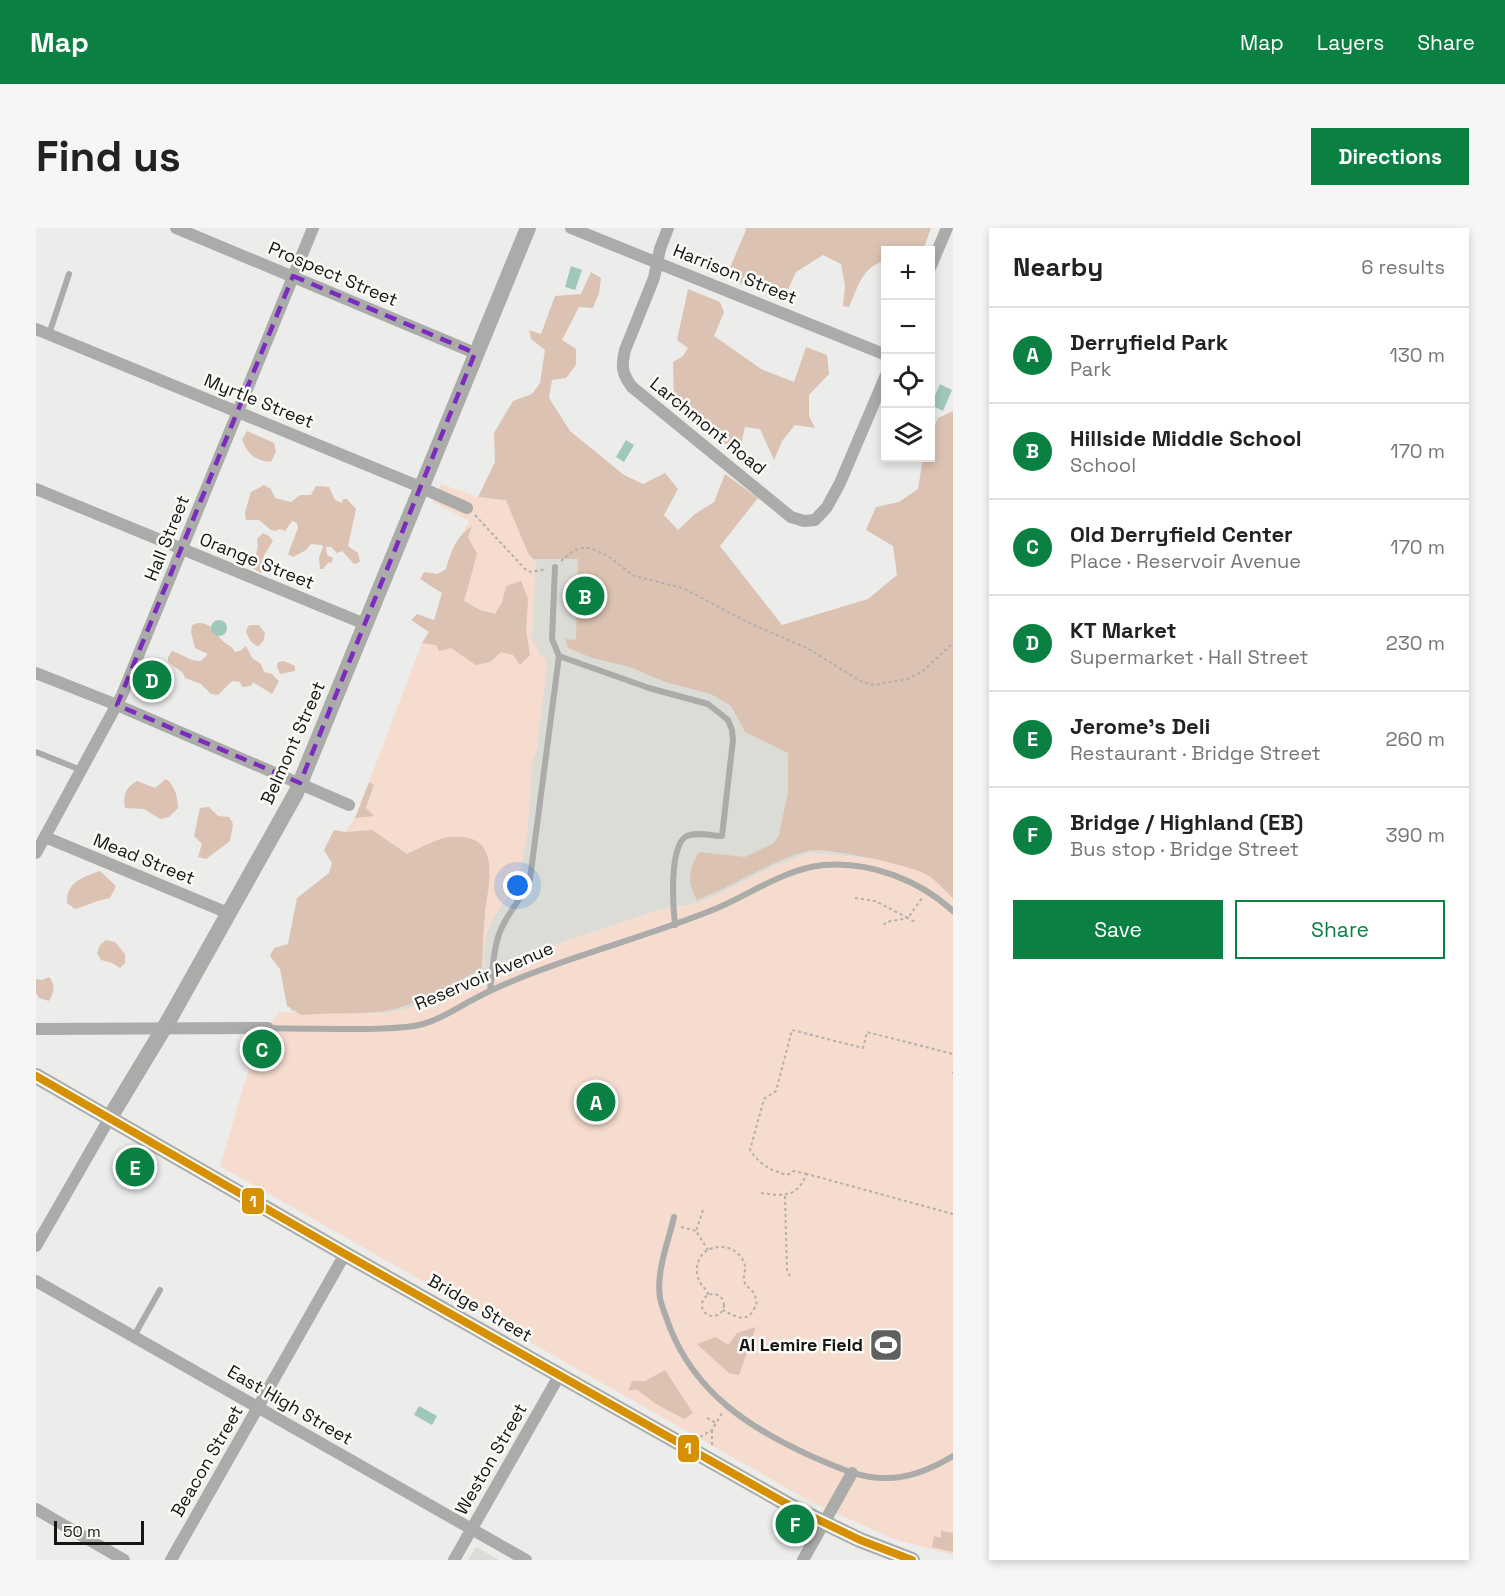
<!DOCTYPE html>
<meta charset="utf-8">
<style>
:root{--surface:#fff;--page:#f6f6f6;--text:#222;--muted:#767676;--line:#e0e0e0;--accent:#0b8043}
body{margin:0;font-family:"Space Grotesk",sans-serif;background:var(--page);color:var(--text)}
.controls{position:absolute;right:18px;top:18px;display:grid;overflow:hidden;border-radius:0px;box-shadow:0 3px 9px #0003}
.controls button{width:54px;height:54px;display:grid;place-items:center;padding:0;border:0;border-bottom:2px solid var(--line);background:var(--surface);color:var(--text);font:30px sans-serif}
.scale{position:absolute;left:18px;bottom:15px;width:90px;box-sizing:border-box;padding-left:6px;border:3px solid #151514;border-top:0;font-size:16px;line-height:21px;white-space:nowrap;color:#151514;-webkit-text-stroke:4px #fafaf7;paint-order:stroke}
.you{position:absolute;left:482px;top:658px;width:21px;height:21px;margin:-15px;border:4px solid #fff;border-radius:50%;background:#1a73e8;box-shadow:0 0 0 9px #1a73e833}
.badge{display:grid;place-items:center;width:39px;height:39px;border-radius:50%;background:var(--accent);color:#fff;font-size:20px;font-weight:700}
.pin{position:absolute;translate:-50% -50%;border:3px solid #fff;box-shadow:0 2px 6px #0006}
.list{margin:0;padding:0;list-style:none}
h2{display:flex;justify-content:space-between;align-items:center;height:78px;margin:0;padding:0 24px;font-size:26px}
h2 small{font-size:20px;font-weight:400;color:var(--muted)}
.list li{display:grid;grid-template-columns:39px 1fr auto;gap:18px;align-items:center;box-sizing:border-box;height:96px;padding:0 24px;border-top:2px solid var(--line)}
.list b{display:block;font-size:22px;white-space:nowrap}
.list p{margin:0;font-size:20px;white-space:nowrap;color:var(--muted)}
.list em{font-size:20px;font-style:normal;color:var(--muted)}
.actions{display:flex;gap:12px;padding:18px 24px}
.actions a{flex:1;padding:14px 0;border:2px solid var(--accent);border-radius:0px;text-align:center;font-size:21px;color:var(--accent)}
.actions .main{background:var(--accent);color:#fff}
.icon{flex:none;width:33px;height:33px;fill:none;stroke:currentColor;stroke-width:2;stroke-linecap:round;stroke-linejoin:round}
.map{position:relative;flex:none;width:917px;height:1332px;overflow:hidden;border-radius:0px}
header{display:flex;align-items:center;gap:36px;box-sizing:border-box;height:84px;padding:0 30px;background:var(--accent);color:#fff}
header strong{font-size:28px}
nav{display:flex;gap:33px;margin-inline-start:auto;font-size:21px}
.intro{display:flex;align-items:center;justify-content:space-between;box-sizing:border-box;height:144px;padding:0 36px}
h1{margin:0;font-size:42px}
.button{padding:15px 27px;border-radius:0px;background:var(--accent);color:#fff;font-size:21px;font-weight:700}
main{display:flex;gap:36px;padding:0 36px}
aside{flex:1;background:var(--surface);border-radius:0px;box-shadow:0 3px 9px #0003}
.map>svg:first-child{display:block}
.built{fill:#dbdcd6}
.green{fill:#f5dcce}
.forest{fill:#dcc2b2}
.water{fill:#a0c8ba}
.lines{fill:none;stroke-linecap:round;stroke-linejoin:round}
.path{stroke:#b0b0ae;stroke-width:2;stroke-dasharray:3 3;stroke-linecap:butt}
.lane{stroke:#ababaa;stroke-width:6}
.street{stroke:#ababaa;stroke-width:12}
.secondary{stroke:#ababa9;stroke-width:16}
.bus-1-casing{stroke:#fafaf7;stroke-width:12}
.bus-1{stroke:#d59003;stroke-width:8}
.marked{fill:none;stroke:#7b2cbf;stroke-width:4.5;stroke-dasharray:12 8;stroke-linejoin:round}
.labels{text-anchor:middle;stroke-width:5;stroke-linejoin:round;paint-order:stroke}
.street-label{font-size:18px;fill:#151514;stroke:#fafaf7}
.poi-label{font-size:18px;font-weight:bold;fill:#151514;stroke:#fafaf7;text-anchor:end}
.line-badge{stroke:#fafaf7;stroke-width:2}
.badge-label{font-size:16px;text-anchor:middle;font-weight:bold;fill:#fff}
</style>
<header>
<strong>Map</strong>
<nav><a>Map</a><a>Layers</a><a>Share</a></nav>
</header>
<div class="intro"><h1>Find us</h1><a class="button">Directions</a></div>
<main>
<div class="map">
<svg width="917" height="1332" viewBox="0 0 917 1332">
<rect width="100%" height="100%" fill="#ececea"/>
<g class="built">
<polygon points="481,193 887,543 834,630 773,625 736,639 681,667 661,675 619,683 504,722 437,751 407,768 374,780 351,785 254,783"/>
<polygon points="440,1319 463,1332 432,1332"/>
</g>
<g class="green">
<path d="M405,256L442,269L470,272L492,325L500,335L496,412L505,428L510,430L511,437L501,521L497,531C494,565 493,615 483,646C476,667 460,682 452,702C448,713 449,728 448,739L446,740C447,722 447,705 449,687C451,659 459,644 446,617L413,609L371,626L336,602L309,604L319,590L337,588L330,581L338,558L333,554L386,415L415,419L440,437L454,434L465,424L494,427L490,402L492,371L485,353L471,358L466,374L459,386L444,382L428,373L441,326L431,309L434,299L427,304L433,293L397,274Z"/>
<polygon points="917,492 917,1327 858,1311 779,1276 184,938 222,810 244,784 351,785 374,780 407,768 437,751 504,722 619,683 661,675 681,667 736,639 773,625 834,630"/>
</g>
<g class="forest">
<path d="M709,0H895L887,22H850L849,33C827,37 821,61 813,79L807,78L809,57L805,36L787,27L760,44L747,73L690,49L710,2Z"/>
<path d="M555,44L565,50L563,65L557,80L543,79L526,112L540,121V137L530,150L516,152L513,170L534,203L588,247L607,256L629,245L642,261L628,287L642,302L659,286L678,274L689,246L722,270L684,318L746,397L832,371L861,347L857,318L830,302L840,279L863,274L882,261L887,230H894L895,205L902,190L917,183V670C909,663 902,654 893,648C879,638 788,618 772,623C733,633 699,658 661,672C651,654 652,641 663,624L709,629L738,615L743,607L752,564V525L709,504L695,478L675,466L629,454L594,439L556,430L532,420L529,411L540,412L542,331H497L492,325L470,272L442,269L459,234L458,205L477,173L496,166L504,155L509,122L495,111L493,102L505,106L519,68L545,66Z"/>
<polygon points="652,61 684,74 688,84 678,108 725,141 758,154 770,119 791,127 793,146 773,167 773,188 779,200 759,197 746,213 738,232 724,201 709,199 703,227 638,175 637,134 647,128 652,120 641,112"/>
<path d="M211,203L238,215L240,224L235,234C218,232 213,227 206,212Z"/>
<polygon points="228,257 235,261 239,270 255,274 264,267 275,267 280,258 293,259 299,272 306,275 307,271 311,271 320,281 312,318 322,325 324,334 318,336 306,323 301,325 295,319 290,319 291,327 297,330 296,334 292,335 287,341 284,341 283,329 287,319 286,317 275,316 270,322 257,329 252,326 262,300 261,295 256,293 249,303 243,301 240,303 235,302 223,292 210,292 209,284 215,264"/>
<path d="M436,298L432,309L441,326L428,373L444,382L459,386L466,374L470,358L485,353L492,371L490,402L494,427L484,437L477,427L465,424L454,434L440,437L415,420L403,423L400,417L386,415L393,404L375,392L381,386L398,392L406,365L384,351L388,344L401,346L410,341C415,324 420,308 436,298Z"/>
<polygon points="227,305 233,308 237,313 228,327 229,336 225,345 217,340 222,318 221,311"/>
<path d="M162,395C177,395 178,405 188,414C193,418 196,418 199,424L204,423L210,418L216,430L225,436L228,444L236,446L243,453L236,466L217,454L215,458L206,459L204,454L196,453L182,467L175,466L165,456L149,450L147,445L132,434V429L136,423C146,426 155,434 165,433L172,426L159,420L155,404L156,397Z"/>
<path d="M216,397H223L229,405L228,412L223,418C215,417 213,410 210,404L212,398Z"/>
<polygon points="248,433 259,438 259,443 244,446 241,439 242,434"/>
<path d="M130,551C139,557 142,570 142,580L133,589L124,591L108,581L89,580C87,567 89,560 101,553L119,560Z"/>
<polygon points="333,554 338,557 330,580 338,588 319,590"/>
<polygon points="173,579 182,588 193,589 197,596 194,613 170,631 162,629 166,616 158,608 164,580"/>
<path d="M298,602L309,604L336,602L371,626C384,620 401,610 415,609C465,604 454,652 449,684C447,702 447,721 446,740C412,759 387,776 348,783C321,787 292,784 265,787L251,778L244,741L234,728L238,720L252,716L261,670L293,645L296,635L288,622Z"/>
<path d="M64,643L80,658L74,670C60,672 51,678 39,681L31,675C30,654 47,649 64,643Z"/>
<polygon points="70,712 79,714 89,726 89,735 84,740 76,735 65,732 61,725 64,717"/>
<path d="M13,749C20,757 18,764 13,773L3,770L0,765V751L6,752Z"/>
<polygon points="720,1099 703,1147 693,1145 661,1116 680,1109 692,1117 701,1105"/>
<polygon points="629,1142 657,1185 648,1191 620,1176 600,1161 592,1163 596,1153 609,1153"/>
<polygon points="905,1303 917,1305 917,1324 896,1319 898,1308 905,1310"/>
</g>
<g class="water">
<polygon points="535,38 546,42 539,62 529,59"/>
<polygon points="904,156 916,162 907,183 895,177"/>
<polygon points="590,212 598,217 588,234 580,229"/>
<circle cx="183" cy="400" r="8"/>
<polygon points="383,1178 401,1188 396,1197 378,1187"/>
</g>
<g class="lines">
<g class="path">
<polyline points="439,287 490,342 495,344 510,341"/>
<polyline points="525,333 537,323 546,320 555,320 572,328 598,348 647,360 713,395 771,420 826,454 838,457 871,451 887,443 917,415"/>
<polyline points="819,670 839,673 872,690 886,670"/>
<polyline points="848,697 850,694 872,690 879,694"/>
<polyline points="916,844 917,845"/>
<path d="M771,946L758,943L751,947C734,942 724,937 714,922L728,871L740,863L756,802L827,820L831,804L917,826"/>
<path d="M725,965C748,968 760,970 771,946L917,986"/>
<polyline points="749,968 751,1042 754,1048"/>
<polyline points="667,982 660,1003 672,1022"/>
<polyline points="645,999 660,1003"/>
<circle cx="677" cy="1077" r="11"/>
<path d="M672,1067C671,1061 668,1061 665,1056C657,1044 661,1026 674,1021C687,1015 704,1022 708,1035C711,1041 707,1047 708,1053C710,1060 717,1061 719,1068C721,1073 721,1076 718,1081C711,1096 698,1088 687,1082"/>
<polyline points="671,1190 680,1195"/>
<polyline points="676,1202 676,1217"/>
<polyline points="664,1209 676,1202 686,1185"/>
</g>
<g class="lane">
<polyline points="13,106 33,46"/>
<path d="M523,428L613,460L672,476L692,492L696,502L697,512L686,608C676,608 658,603 649,609C633,622 637,678 639,697"/>
<polyline points="0,524 45,542"/>
<path d="M454,762C457,742 457,720 465,701C473,683 487,669 494,651L523,428L516,411L519,339"/>
<path d="M232,800C266,801 299,801 333,801C351,800 369,801 387,796C406,791 422,779 440,770C457,761 476,753 494,746C555,722 618,706 679,681C715,666 748,641 788,637C834,633 883,652 917,683"/>
<path d="M638,989C632,1015 620,1043 624,1070C626,1080 631,1091 634,1100C660,1165 713,1200 775,1228C799,1238 822,1250 848,1250C872,1251 897,1240 917,1228"/>
<polyline points="98,1108 124,1062"/>
</g>
<g class="street">
<polyline points="140,0 439,125"/>
<polyline points="535,0 850,127"/>
<path d="M632,0L624,21L618,50L589,122C585,138 586,146 596,159L755,289L768,293L779,292L791,279L804,255L850,147"/>
<polyline points="894,40 911,0"/>
<polyline points="0,101 377,256 431,280"/>
<polyline points="0,261 329,396"/>
<polyline points="0,445 81,477 313,577"/>
<polyline points="9,609 192,685"/>
<polyline points="0,625 86,467 277,0"/>
<polyline points="0,801 232,800"/>
<polyline points="0,1018 73,891"/>
<polyline points="0,1053 490,1332"/>
<polyline points="0,1281 88,1332"/>
<polyline points="135,1332 309,1026"/>
<polyline points="418,1332 523,1148"/>
<polyline points="767,1332 816,1245"/>
</g>
<g class="secondary">
<polyline points="0,848 309,1026 760,1281 824,1312 876,1332"/>
<polyline points="73,891 134,790 260,565 492,0"/>
</g>
<defs>
<polyline id="bus-1" points="0,848 309,1026 760,1281 824,1312 876,1332"/>
</defs>
<use href="#bus-1" class="bus-1-casing"/>
<use href="#bus-1" class="bus-1"/>
</g>
<path class="marked" d="M257,48L439,125L264,555L81,477Z"/>
<defs>
<symbol id="stadium-square" viewBox="-11 -11 22 22"><rect x="-9" y="-9" width="18" height="18" rx="4" fill="#60605f" stroke="#fafaf7"/><path d="M0-5a6.5 5 0 1 0 0 10a6.5 5 0 1 0 0-10ZM-3.5-1.8h7v3.6h-7Z" fill="#fff"/></symbol>
</defs>
<g fill-rule="evenodd">
<use href="#stadium-square" x="831" y="1098" width="38" height="38"/>
</g>
<g class="labels">
<g class="street-label">
<text transform="translate(297 46) rotate(23)" y="6">Prospect Street</text>
<text transform="translate(699 46) rotate(22)" y="6">Harrison Street</text>
<text transform="translate(223 173) rotate(22)" y="6">Myrtle Street</text>
<text transform="translate(672 198) rotate(39)" y="6">Larchmont Road</text>
<text transform="translate(131 310) rotate(-68)" y="6">Hall Street</text>
<text transform="translate(221 333) rotate(22)" y="6">Orange Street</text>
<text transform="translate(257 515) rotate(-66)" y="6">Belmont Street</text>
<text transform="translate(108 631) rotate(22)" y="6">Mead Street</text>
<text transform="translate(448 748) rotate(-23)" y="6">Reservoir Avenue</text>
<text transform="translate(444 1080) rotate(30)" y="6">Bridge Street</text>
<text transform="translate(254 1177) rotate(30)" y="6">East High Street</text>
<text transform="translate(455 1231) rotate(-60)" y="6">Weston Street</text>
<text transform="translate(171 1233) rotate(-60)" y="6">Beacon Street</text>
</g>
<g class="poi-label">
<text x="827" y="1123">Al Lemire Field</text>
</g>
</g>
<g class="line-badge">
<rect x="205" y="959" width="24" height="28" rx="6" fill="#d59003"/>
<rect x="641" y="1206" width="23" height="29" rx="6" fill="#d59003"/>
</g>
<g class="badge-label">
<text x="217" y="979">1</text>
<text x="652" y="1226">1</text>
</g>
</svg>
<div class="controls">
<button>+</button>
<button>−</button>
<button><svg class="icon" aria-label="locate" viewBox="0 0 24 24"><circle cx="12" cy="12" r="6"/><path d="M12 2v4M12 18v4M2 12h4M18 12h4"/></svg></button>
<button><svg class="icon" aria-label="layers" viewBox="0 0 24 24"><path d="M12 4l9 5-9 5-9-5zM3 14l9 5 9-5"/></svg></button>
</div>
<div class="scale">50 m</div>
<div class="you"></div>
<div class="pin badge" style="left:560px;top:874px">A</div>
<div class="pin badge" style="left:549px;top:368px">B</div>
<div class="pin badge" style="left:226px;top:821px">C</div>
<div class="pin badge" style="left:116px;top:452px">D</div>
<div class="pin badge" style="left:99px;top:939px">E</div>
<div class="pin badge" style="left:759px;top:1296px">F</div>
</div>
<aside>
<h2>Nearby<small>6 results</small></h2>
<ul class="list">
<li><span class="badge">A</span><div><b>Derryfield Park</b><p>Park</p></div><em>130 m</em></li>
<li><span class="badge">B</span><div><b>Hillside Middle School</b><p>School</p></div><em>170 m</em></li>
<li><span class="badge">C</span><div><b>Old Derryfield Center</b><p>Place · Reservoir Avenue</p></div><em>170 m</em></li>
<li><span class="badge">D</span><div><b>KT Market</b><p>Supermarket · Hall Street</p></div><em>230 m</em></li>
<li><span class="badge">E</span><div><b>Jerome's Deli</b><p>Restaurant · Bridge Street</p></div><em>260 m</em></li>
<li><span class="badge">F</span><div><b>Bridge / Highland (EB)</b><p>Bus stop · Bridge Street</p></div><em>390 m</em></li>
</ul>
<div class="actions"><a class="main">Save</a><a>Share</a></div>
</aside>
</main>
